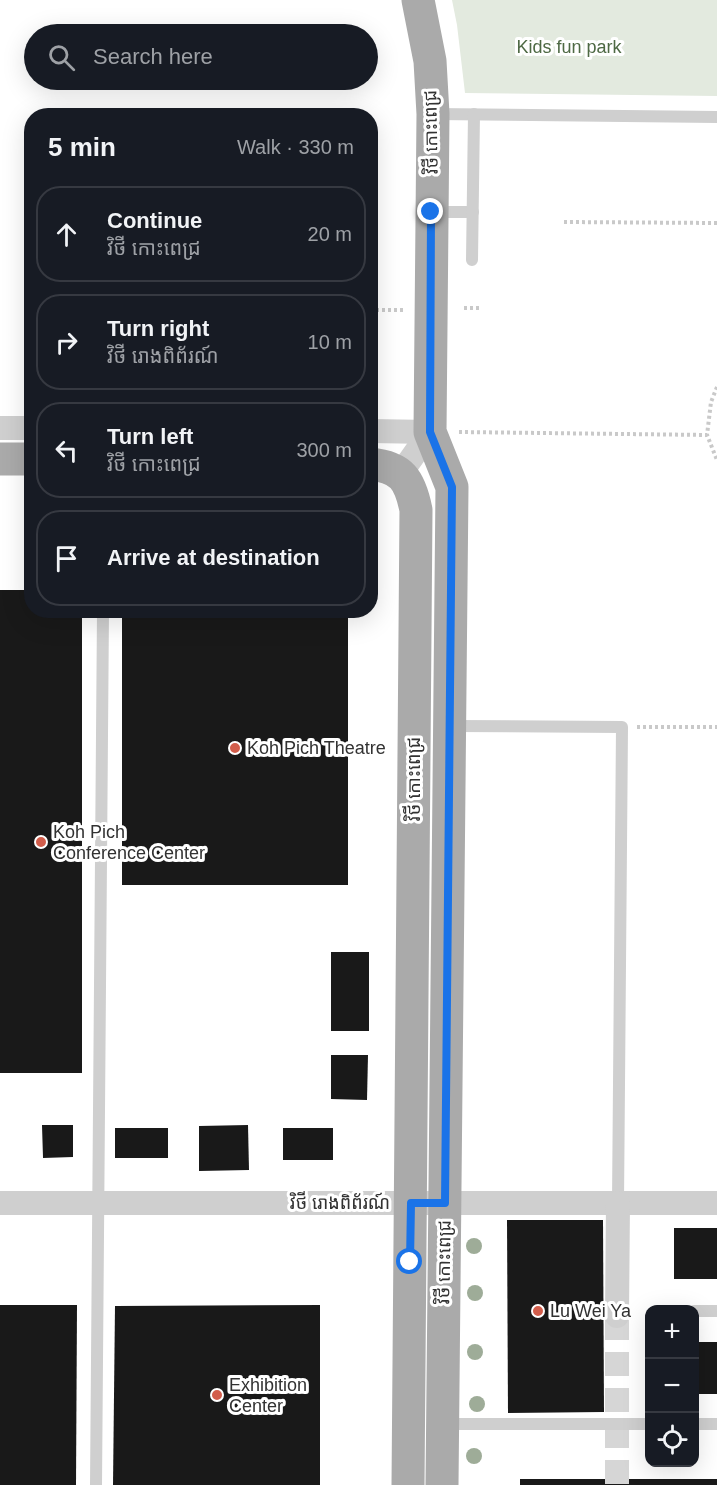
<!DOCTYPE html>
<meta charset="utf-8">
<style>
:root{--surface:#171b24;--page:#20242c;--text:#f1f3f6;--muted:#9ea1a6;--line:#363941}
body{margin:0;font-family:Arial,"Noto Sans Khmer",sans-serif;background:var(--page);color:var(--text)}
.controls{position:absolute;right:18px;bottom:18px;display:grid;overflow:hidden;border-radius:12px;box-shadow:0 6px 24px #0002}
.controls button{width:54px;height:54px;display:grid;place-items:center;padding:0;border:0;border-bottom:2px solid var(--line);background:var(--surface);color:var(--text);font:30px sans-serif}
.stop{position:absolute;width:18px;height:18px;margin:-14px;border:4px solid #1a73e8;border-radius:50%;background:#fff}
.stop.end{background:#1a73e8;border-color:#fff;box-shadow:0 2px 6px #0008}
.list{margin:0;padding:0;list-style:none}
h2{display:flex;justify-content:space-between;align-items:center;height:78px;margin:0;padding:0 24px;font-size:26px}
h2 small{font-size:20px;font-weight:400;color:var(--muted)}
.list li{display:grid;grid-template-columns:39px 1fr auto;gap:18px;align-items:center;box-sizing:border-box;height:96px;margin:0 12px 12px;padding:0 12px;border:2px solid var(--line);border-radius:24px}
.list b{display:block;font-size:22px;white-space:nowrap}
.list p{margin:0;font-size:20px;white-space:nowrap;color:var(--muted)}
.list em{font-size:20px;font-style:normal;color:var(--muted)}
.icon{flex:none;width:33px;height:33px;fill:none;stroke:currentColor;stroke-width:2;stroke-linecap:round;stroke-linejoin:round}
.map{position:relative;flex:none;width:717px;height:1485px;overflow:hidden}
.search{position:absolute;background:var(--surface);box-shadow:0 6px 24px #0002;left:24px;top:24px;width:354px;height:66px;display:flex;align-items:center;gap:15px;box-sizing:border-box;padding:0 21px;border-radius:33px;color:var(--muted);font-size:22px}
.panel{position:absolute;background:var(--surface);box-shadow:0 6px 24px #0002;left:24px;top:108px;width:354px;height:510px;border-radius:24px}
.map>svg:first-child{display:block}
.green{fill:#e3eadf}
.building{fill:#191919}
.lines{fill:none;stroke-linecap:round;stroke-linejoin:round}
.street-tunnel{stroke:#d6d6d6;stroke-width:24;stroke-dasharray:24 12;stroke-linecap:butt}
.path{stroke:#c9c9c9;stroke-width:4;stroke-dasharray:3 3;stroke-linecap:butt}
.lane{stroke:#cfcfcf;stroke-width:12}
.street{stroke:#cfcfcf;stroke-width:24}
.primary{stroke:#aaa;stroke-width:33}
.tree{fill:#9eac98}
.route{stroke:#1a73e8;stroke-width:8}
.poi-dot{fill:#d25d4b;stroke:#fff;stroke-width:2}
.labels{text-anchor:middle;stroke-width:6;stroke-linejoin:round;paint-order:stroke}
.park-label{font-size:18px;fill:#4e6944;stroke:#fff}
.street-label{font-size:18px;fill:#323232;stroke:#fff}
.poi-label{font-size:18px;fill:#323232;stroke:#fff;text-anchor:start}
</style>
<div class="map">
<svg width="717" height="1485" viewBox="0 0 717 1485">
<rect width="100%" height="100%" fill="#fff"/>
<polygon class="green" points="452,0 717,0 717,96 465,93 457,25"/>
<g class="building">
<polygon points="0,590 32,590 32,610 82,610 82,1073 0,1073"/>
<rect x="122" y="610" width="226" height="275"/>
<rect x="331" y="952" width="38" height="79"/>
<polygon points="331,1055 368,1055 367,1100 331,1099"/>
<polygon points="42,1125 73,1125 73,1157 43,1158"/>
<polygon points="248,1125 249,1170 199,1171 199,1126"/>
<rect x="115" y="1128" width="53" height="30"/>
<rect x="283" y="1128" width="50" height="32"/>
<polygon points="507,1220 603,1220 604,1412 508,1413"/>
<rect x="674" y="1228" width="43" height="51"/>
<polygon points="0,1305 77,1305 76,1485 0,1485"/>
<polygon points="320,1305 320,1485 113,1485 115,1306"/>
<rect x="694" y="1342" width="23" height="52"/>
<rect x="520" y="1479" width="197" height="6"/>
</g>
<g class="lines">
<polyline class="street-tunnel" points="617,1316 617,1485"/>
<g class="path">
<polyline points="564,222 717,223"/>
<polyline points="464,308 479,308"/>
<polyline points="376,310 404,310"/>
<polyline points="717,387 711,402 707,435 717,460"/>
<polyline points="459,432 707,435"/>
<polyline points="637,727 717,727"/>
</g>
<g class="lane">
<polyline points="434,114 717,117"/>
<polyline points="435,212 473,212"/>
<polyline points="472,260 474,114"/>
<polyline points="451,726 622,727 618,1203"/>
<polyline points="694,1311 717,1311"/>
<polyline points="443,1424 650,1424"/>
<polyline points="694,1424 717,1424"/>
<polyline points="96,1485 103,610"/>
</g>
<g class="street">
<polyline points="0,428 32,428"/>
<polyline points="370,431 430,432"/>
<polyline points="401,473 430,432"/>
<polyline points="0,1203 717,1203"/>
<polyline points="617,1316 618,1203"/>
</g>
<g class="primary">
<polyline points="418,0 430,61 433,114 430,432 452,487 442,1485"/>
<polyline points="0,459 32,459"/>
<path d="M370,464C402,467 410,480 416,510L408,1485"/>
</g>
</g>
<g class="tree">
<circle cx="474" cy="1246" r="8"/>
<circle cx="475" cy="1293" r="8"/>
<circle cx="475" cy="1352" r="8"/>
<circle cx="477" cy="1404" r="8"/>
<circle cx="474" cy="1456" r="8"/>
</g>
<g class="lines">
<polyline class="route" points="410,1262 411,1203 445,1203 452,487 430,432 431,212"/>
</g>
<g class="poi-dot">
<circle cx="235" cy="748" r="6"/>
<circle cx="41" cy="842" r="6"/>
<circle cx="538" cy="1311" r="6"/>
<circle cx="217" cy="1395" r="6"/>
</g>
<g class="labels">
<g class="park-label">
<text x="569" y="53">Kids fun park</text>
</g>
<g class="street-label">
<text transform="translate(431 132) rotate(-91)" y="6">វិថី កោះពេជ្រ</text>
<text transform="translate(414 779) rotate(-90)" y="6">វិថី កោះពេជ្រ</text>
<text x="340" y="1209">វិថី រោងពិព័រណ៍</text>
<text transform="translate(444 1262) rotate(-89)" y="6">វិថី កោះពេជ្រ</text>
</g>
<g class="poi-label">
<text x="247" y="754">Koh Pich Theatre</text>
<text x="53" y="838">Koh Pich<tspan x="53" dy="21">Conference Center</tspan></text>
<text x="550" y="1317">Lu Wei Ya</text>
<text x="229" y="1391">Exhibition<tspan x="229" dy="21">Center</tspan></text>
</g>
</g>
</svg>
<div class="controls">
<button>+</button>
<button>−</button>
<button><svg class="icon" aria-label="locate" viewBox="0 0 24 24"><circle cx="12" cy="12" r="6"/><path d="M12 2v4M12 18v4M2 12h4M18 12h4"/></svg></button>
</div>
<div class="stop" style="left:410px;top:1262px"></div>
<div class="stop end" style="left:431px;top:212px"></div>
<div class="search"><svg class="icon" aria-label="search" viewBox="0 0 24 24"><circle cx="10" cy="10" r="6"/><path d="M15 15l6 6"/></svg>Search here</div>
<section class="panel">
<h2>5 min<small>Walk · 330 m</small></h2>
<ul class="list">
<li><svg class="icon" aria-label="ahead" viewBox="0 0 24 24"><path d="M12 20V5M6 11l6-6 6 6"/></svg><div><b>Continue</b><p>វិថី កោះពេជ្រ</p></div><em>20 m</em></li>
<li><svg class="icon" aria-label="right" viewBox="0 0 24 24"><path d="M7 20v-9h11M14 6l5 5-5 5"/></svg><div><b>Turn right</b><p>វិថី រោងពិព័រណ៍</p></div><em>10 m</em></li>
<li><svg class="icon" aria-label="left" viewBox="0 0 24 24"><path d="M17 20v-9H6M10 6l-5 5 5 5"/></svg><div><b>Turn left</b><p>វិថី កោះពេជ្រ</p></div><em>300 m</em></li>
<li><svg class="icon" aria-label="arrive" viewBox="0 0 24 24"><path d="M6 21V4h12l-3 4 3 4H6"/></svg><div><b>Arrive at destination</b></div></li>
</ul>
</section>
</div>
